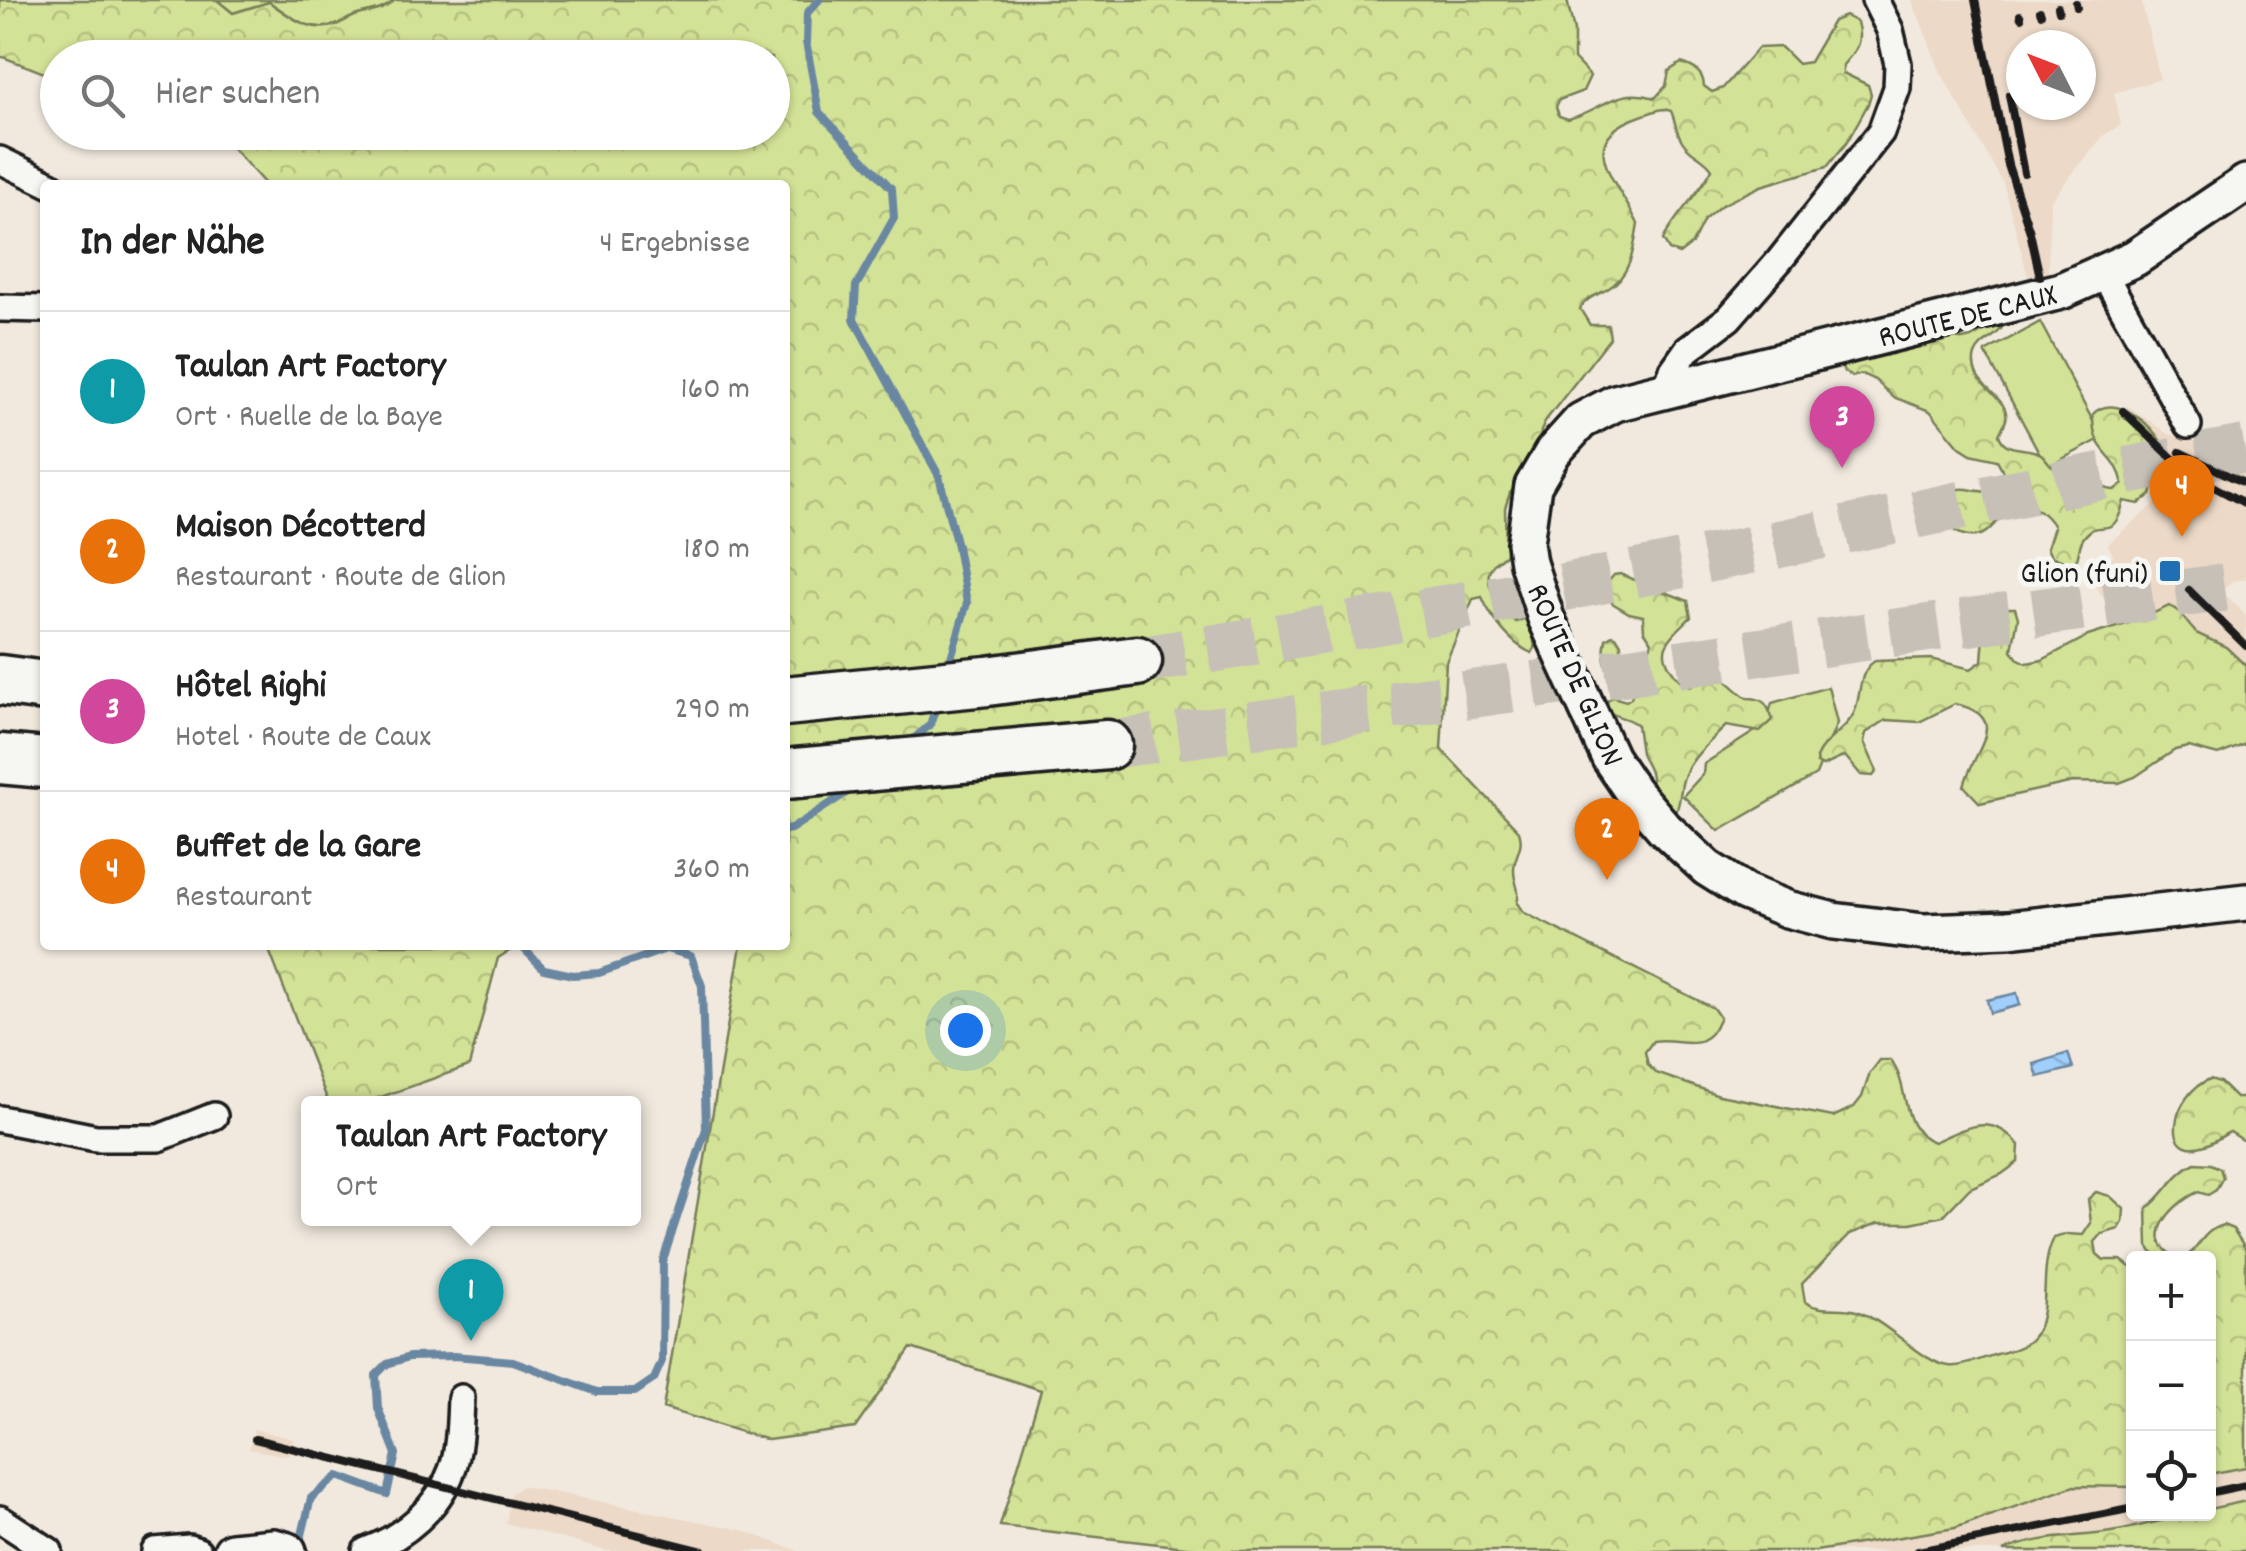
<!DOCTYPE html>
<html lang="de">
<meta charset="utf-8">
<style>
:root{--surface:#fff;--page:#f2f2f2;--text:#222;--muted:#767676;--line:#e0e0e0;--accent:#1a73e8}
body{margin:0;font-family:Dekko,sans-serif;background:var(--page);color:var(--text)}
.controls{position:absolute;right:30px;bottom:30px;display:grid;overflow:hidden;border-radius:10px;box-shadow:0 2px 8px #0004}
.controls button{width:90px;height:90px;display:grid;place-items:center;padding:0;border:0;border-bottom:2px solid var(--line);background:var(--surface);color:var(--text);font:50px sans-serif}
.compass{position:absolute;left:2006px;top:30px;width:90px;height:90px;border-radius:50%;background:var(--surface);box-shadow:0 2px 8px #0004;rotate:312deg}
.you{position:absolute;left:965px;top:1030px;width:35px;height:35px;margin:-25px;border:8px solid #fff;border-radius:50%;background:#1a73e8;box-shadow:0 0 0 15px #1a73e833}
.badge{display:grid;place-items:center;width:65px;height:65px;border-radius:50%;background:var(--accent);color:#fff;font-size:32px;font-weight:700}
.pin{position:absolute;translate:-50% -82px;filter:drop-shadow(0 2px 5px #0008)}
.pin::after{content:'';position:absolute;top:52px;width:35px;height:30px;background:inherit;clip-path:polygon(0 0,100% 0,50% 100%)}
.popup{position:absolute;left:301px;top:1096px;width:340px;height:130px;box-sizing:border-box;display:grid;place-content:center;border-radius:10px;background:var(--surface);filter:drop-shadow(0 2px 8px #0005);font-size:32px;white-space:nowrap;color:var(--muted)}
.popup b{font-size:38px;color:var(--text)}
.popup::after{content:'';position:absolute;left:50%;top:100%;margin-left:-20px;border:20px solid transparent;border-top-color:var(--surface)}
.list{margin:0;padding:0;list-style:none}
h2{display:flex;justify-content:space-between;align-items:center;height:130px;margin:0;padding:0 40px;font-size:42px}
h2 small{font-size:32px;font-weight:400;color:var(--muted)}
.list li{display:grid;grid-template-columns:65px 1fr auto;gap:30px;align-items:center;box-sizing:border-box;height:160px;padding:0 40px;border-top:2px solid var(--line)}
.list b{display:block;font-size:38px;white-space:nowrap}
.list p{margin:0;font-size:32px;white-space:nowrap;color:var(--muted)}
.list em{font-size:32px;font-style:normal;color:var(--muted)}
.icon{flex:none;width:55px;height:55px;fill:none;stroke:currentColor;stroke-width:2;stroke-linecap:round;stroke-linejoin:round}
.map{position:relative;flex:none;width:2246px;height:1551px;overflow:hidden}
.search{position:absolute;background:var(--surface);box-shadow:0 2px 8px #0004;left:40px;top:40px;width:750px;height:110px;display:flex;align-items:center;gap:25px;box-sizing:border-box;padding:0 35px;border-radius:55px;color:var(--muted);font-size:38px}
.panel{position:absolute;background:var(--surface);box-shadow:0 2px 8px #0004;left:40px;top:180px;width:750px;height:770px;border-radius:10px}
.map>svg:first-child{display:block}
.built{fill:#ecd9c7;fill-rule:evenodd}
.green{fill:#d2e296;stroke:#777f59;stroke-width:2.5}
.forest{fill:url(#forest-crowns);stroke:#777f59;stroke-width:2.5}
.water{fill:url(#water-waves);stroke:#6b87a2;stroke-width:2.5}
.lines{fill:none;stroke-linecap:round;stroke-linejoin:round}
.stream{stroke:#6b87a2;stroke-width:8}
.highway-tunnel{stroke:#c6c0b7;stroke-width:48;stroke-dasharray:48 24;stroke-linecap:butt}
.street-casing{stroke:#1c1c1c;stroke-width:32}
.secondary-casing{stroke:#1c1c1c;stroke-width:42}
.highway-casing{stroke:#1c1c1c;stroke-width:55}
.street{stroke:#f6f6f2;stroke-width:25}
.secondary{stroke:#f6f6f2;stroke-width:35}
.highway{stroke:#f6f6f2;stroke-width:48}
.rail{stroke:#1c1c1c;stroke-width:8}
.poi-dot{fill:#1f6fb2;stroke:#f6f6f2;stroke-width:4}
.labels{text-anchor:middle;stroke-width:10;stroke-linejoin:round;paint-order:stroke}
.street-label{font-size:32px;fill:#1c1c1c;stroke:#f6f6f2}
.poi-label{font-size:32px;fill:#1c1c1c;stroke:#f6f6f2;text-anchor:end}
</style>
<div class="map">
<svg width="2246" height="1551" viewBox="0 0 2246 1551">
<defs>
<pattern id="forest-crowns" width="20" height="18" patternUnits="userSpaceOnUse" patternTransform="scale(2.5)"><rect width="20" height="18" fill="#d2e296"/><path d="M2 6a3 3 0 1 1 6 0M12 15a3 3 0 1 1 6 0" fill="none" stroke="#b4c181"/></pattern>
<pattern id="water-waves" width="16" height="10" patternUnits="userSpaceOnUse" patternTransform="scale(2.5)"><rect width="16" height="10" fill="#a0cffc"/><path d="M0 5q4-4 8 0t8 0" fill="none" stroke="#89b1d7"/></pattern>
</defs>
<rect width="100%" height="100%" fill="#f1e9de"/>
<filter id="ink" filterUnits="userSpaceOnUse"><feTurbulence type="fractalNoise" baseFrequency=".01" numOctaves="2"/><feDisplacementMap in="SourceGraphic" scale="20" xChannelSelector="R" yChannelSelector="G"/><feConvolveMatrix kernelMatrix="1 2 1 2 8 2 1 2 1" color-interpolation-filters="sRGB"/></filter>
<g filter="url(#ink)">
<g class="built">
<path d="M1912,0H2141L2160,79L2114,93L2121,125L2104,135L2050,201L2048,275L2029,280L2003,183L1941,73ZM2021,45H2081V105H2021Z"/>
<polygon points="2128,406 2168,434 2208,446 2246,450 2246,579 2232,581 2221,591 2246,616 2246,666 2226,647 2196,633 2176,609 2115,625 2108,605 2088,574 2113,556 2108,544 2183,480 2160,462 2116,415"/>
<polygon points="254,1429 293,1439 289,1456 249,1449"/>
<polygon points="2246,1467 2246,1501 2209,1509 2208,1474"/>
<polygon points="522,1486 742,1530 798,1551 607,1551 506,1523 511,1494"/>
<polygon points="2074,1486 2133,1487 2134,1514 2191,1514 2116,1531 2023,1542 2003,1551 1816,1551 1955,1528"/>
</g>
<g class="green">
<path d="M217,0H395C384,11 373,11 358,15C350,17 344,22 336,25C309,34 290,16 269,2L233,13Z"/>
<polygon points="2040,322 2102,438 2047,467 1985,352"/>
<polygon points="1828,687 1837,723 1816,775 1719,831 1683,796 1703,774 1704,764 1766,724 1772,703"/>
</g>
<g class="forest">
<path d="M0,0H217L233,13L269,2C290,16 309,34 336,25C344,22 350,17 358,15C373,11 384,11 395,0H1567L1574,31V59L1590,76L1583,91L1559,100L1556,107L1559,116L1568,119C1601,111 1616,86 1655,98L1666,86L1669,71L1681,63C1694,67 1703,72 1704,86L1712,92L1723,88L1758,48L1781,47L1798,64L1809,62L1833,21L1845,16L1857,22C1863,43 1856,50 1843,65V73L1868,85L1871,94L1868,104L1847,142L1827,167L1761,186L1720,206L1704,220L1692,244L1679,254L1669,250L1663,240C1676,213 1698,196 1712,169C1705,158 1693,155 1685,145C1676,135 1676,122 1671,111L1664,109C1655,110 1650,113 1641,116C1570,140 1618,181 1638,224C1634,249 1631,276 1606,290C1595,296 1586,298 1580,309L1590,325H1608L1610,338L1546,420L1541,431L1539,454L1527,476L1510,493L1505,508L1506,554C1502,558 1497,560 1493,565C1479,581 1502,612 1516,622L1528,617L1539,625L1533,635L1535,648L1532,653C1511,645 1491,618 1482,597L1473,599L1446,662L1441,749L1519,831C1525,848 1513,856 1514,871C1514,883 1521,890 1517,903L1523,912L1713,1008L1720,1018C1703,1057 1683,1036 1653,1041L1645,1052L1648,1065L1656,1073L1719,1095L1833,1117L1854,1107L1862,1097L1870,1073L1880,1060H1890C1911,1084 1898,1130 1934,1142C1967,1127 1992,1112 2019,1145L2018,1162L2002,1174L1970,1188L1943,1216L1911,1223H1878L1850,1234L1802,1284L1805,1302C1822,1313 1838,1306 1856,1311C1888,1321 1922,1363 1949,1366C1964,1368 1986,1356 2001,1353C2017,1349 2030,1345 2038,1329C2050,1300 2039,1267 2054,1238L2067,1234L2083,1235L2091,1223L2088,1199L2096,1192L2110,1196L2124,1209L2123,1222L2119,1229L2102,1234L2095,1242L2097,1254L2104,1260H2121L2133,1269V1487L2074,1486L1955,1528L1816,1551H1220L1000,1526L1041,1390L911,1348L855,1428L768,1440L663,1408L741,945H785V185H266L229,144L200,133L772,132V58H58L57,78L0,56Z"/>
<path d="M1999,322L2003,326C1997,338 1980,341 1975,355C1966,385 2012,397 2006,420C2004,425 2001,430 1999,435C2006,454 2025,445 2041,454C2048,459 2049,468 2060,469C2072,470 2080,465 2092,469C2101,480 2099,490 2115,490L2123,484C2116,450 2092,456 2093,414C2115,391 2155,426 2164,448L2151,495L2139,504L2124,501C2113,545 2100,516 2085,536C2079,542 2080,551 2077,559L2070,564L2051,556L2047,548L2054,527C2050,519 2046,515 2038,510C2002,492 2000,533 1976,536C1962,538 1950,528 1940,520L1939,503C1964,474 1972,500 2000,488C2005,476 2004,471 1997,460L1971,454L1960,447L1930,411L1893,397L1875,380L1862,374L1852,377L1844,372L1841,365L1845,358L1945,335L1963,340L1971,338Z"/>
<path d="M1620,574L1688,601L1691,617C1683,625 1672,634 1667,644C1659,658 1677,681 1690,687L1711,673C1727,678 1734,689 1747,698C1765,698 1767,704 1773,720L1760,732L1726,726C1711,741 1691,757 1684,777C1680,787 1681,798 1677,809L1667,811L1655,799L1650,772L1641,753L1637,725C1627,716 1615,719 1606,709L1608,700L1613,697L1626,701L1631,698L1633,691C1609,676 1600,670 1606,639L1612,635L1616,636L1621,644V657L1628,661L1649,650L1652,642L1644,630L1643,616L1629,613L1612,603L1608,582L1614,575Z"/>
<path d="M2169,606L2176,609L2196,633L2226,647L2246,666V744L2218,755L2189,747L2175,750L2135,777L2119,783L2073,782L1980,803L1964,786C1972,752 2014,717 1955,704L1919,722L1886,720L1866,733L1864,742L1877,771L1873,776L1861,775L1845,756L1823,766L1817,763L1816,758C1824,738 1846,731 1854,713C1862,695 1857,672 1875,661L1931,659L1971,669L1982,661C1984,630 1985,628 2009,608H2015L2018,618L2012,650L2017,658L2027,663L2042,660L2088,636L2136,621Z"/>
<polygon points="267,945 519,945 498,958 469,1066 364,1103 329,1104"/>
<path d="M2210,1079L2220,1082L2236,1098H2246V1142L2230,1132C2223,1135 2216,1141 2208,1144C2159,1163 2171,1094 2210,1079Z"/>
<path d="M2195,1163L2211,1164L2220,1168L2223,1177L2216,1190L2208,1195L2198,1192C2171,1204 2138,1241 2178,1258H2156L2148,1246L2147,1208C2166,1195 2172,1174 2195,1163Z"/>
<path d="M2223,1225L2233,1229L2246,1249V1467L2209,1474L2208,1258H2182C2200,1252 2199,1232 2223,1225Z"/>
<path d="M2246,1501V1551H2003C2039,1535 2079,1538 2117,1531C2148,1525 2177,1514 2208,1514L2209,1509Z"/>
</g>
<g class="water">
<polygon points="2017,993 2020,1005 1990,1013 1987,1000"/>
<polygon points="2068,1053 2073,1068 2038,1077 2034,1064"/>
</g>
<g class="lines">
<g class="stream">
<polyline points="819,0 807,13 806,42 819,112 892,189 894,218 856,286 854,319 939,476 957,546 967,603 948,668"/>
<polyline points="907,744 930,725 938,700"/>
<polyline points="785,830 791,829 854,788"/>
<polyline points="299,1547 311,1498 338,1476 387,1494 396,1454 378,1408 376,1375 387,1364 409,1357 454,1356 513,1361 597,1392 635,1392 654,1379 662,1361 663,1260 706,1129 702,986 691,956 666,949 599,973 573,975 544,969 520,945"/>
</g>
<g class="highway-tunnel">
<path d="M1137,661C1309,633 1481,604 1652,570C1850,531 2047,483 2246,449"/>
<path d="M1107,745C1487,695 1866,633 2246,585"/>
</g>
<defs>
<g id="street">
<polyline points="0,160 51,185"/>
<polyline points="2104,274 2188,425"/>
<polyline points="0,308 45,309"/>
<polyline points="1665,390 1673,370 1687,350 1729,318 1779,261 1881,132 1897,88 1898,64 1890,30 1875,0"/>
<polyline points="0,1119 96,1138 159,1138 214,1116"/>
<polyline points="0,1519 49,1551"/>
<polyline points="155,1551 189,1548 198,1551"/>
<path d="M366,1551C404,1537 438,1508 452,1470C460,1449 460,1420 461,1398"/>
</g>
<g id="secondary">
<polyline points="2246,183 2135,258 2061,291 1615,403 1581,421 1553,452 1533,486 1525,543 1528,563 1546,618 1610,758 1633,792 1665,829 1707,868 1745,892 1787,909 1833,921 1924,932 2008,929 2246,902"/>
<polyline points="232,1551 274,1547 288,1551"/>
</g>
<g id="highway">
<polyline points="0,680 45,686"/>
<polyline points="785,701 987,681 1137,661"/>
<polyline points="0,759 45,763"/>
<polyline points="785,774 1107,745"/>
</g>
</defs>
<use href="#street" class="street-casing"/>
<use href="#secondary" class="secondary-casing"/>
<use href="#highway" class="highway-casing"/>
<use href="#street" class="street"/>
<use href="#secondary" class="secondary"/>
<use href="#highway" class="highway"/>
<g class="rail">
<polyline points="1975,0 2008,165 2030,232 2040,277"/>
<polyline points="2076,3 2077,7"/>
<polyline points="2058,7 2059,11"/>
<polyline points="2040,11 2041,14"/>
<polyline points="2020,15 2021,18"/>
<polyline points="2009,95 2024,173"/>
<polyline points="2123,411 2188,473 2246,504"/>
<polyline points="2180,452 2246,484"/>
<polyline points="2189,590 2246,646"/>
<polyline points="255,1439 703,1551"/>
<polyline points="2208,1493 2246,1485"/>
<polyline points="1918,1551 2134,1508"/>
</g>
</g>
</g>
<rect class="poi-dot" x="2158" y="559" width="24" height="24" rx="5"/>
<g class="labels">
<g class="street-label">
<text transform="translate(1967 314) rotate(-14)" y="11">ROUTE DE CAUX</text>
<text transform="translate(1577 674) rotate(66)" y="11">ROUTE DE GLION</text>
</g>
<g class="poi-label">
<text x="2148" y="582">Glion (funi)</text>
</g>
</g>
</svg>
<div class="controls">
<button>+</button>
<button>−</button>
<button><svg class="icon" aria-label="locate" viewBox="0 0 24 24"><circle cx="12" cy="12" r="6"/><path d="M12 2v4M12 18v4M2 12h4M18 12h4"/></svg></button>
</div>
<svg class="compass" viewBox="-18 -18 36 36"><path d="M0-13l5 13h-10z" fill="#e53935"/><path d="M0 13l5-13h-10z" fill="#767676"/></svg>
<div class="you"></div>
<div class="pin badge" style="left:471px;top:1341px;background:#0f9aa8">1</div>
<div class="popup"><b>Taulan Art Factory</b>Ort</div>
<div class="pin badge" style="left:1607px;top:880px;background:#e8710a">2</div>
<div class="pin badge" style="left:1842px;top:468px;background:#d1479c">3</div>
<div class="pin badge" style="left:2182px;top:537px;background:#e8710a">4</div>
<div class="search"><svg class="icon" aria-label="search" viewBox="0 0 24 24"><circle cx="10" cy="10" r="6"/><path d="M15 15l6 6"/></svg>Hier suchen</div>
<section class="panel">
<h2>In der Nähe<small>4 Ergebnisse</small></h2>
<ul class="list">
<li><span class="badge" style="background:#0f9aa8">1</span><div><b>Taulan Art Factory</b><p>Ort · Ruelle de la Baye</p></div><em>160 m</em></li>
<li><span class="badge" style="background:#e8710a">2</span><div><b>Maison Décotterd</b><p>Restaurant · Route de Glion</p></div><em>180 m</em></li>
<li><span class="badge" style="background:#d1479c">3</span><div><b>Hôtel Righi</b><p>Hotel · Route de Caux</p></div><em>290 m</em></li>
<li><span class="badge" style="background:#e8710a">4</span><div><b>Buffet de la Gare</b><p>Restaurant</p></div><em>360 m</em></li>
</ul>
</section>
</div>
